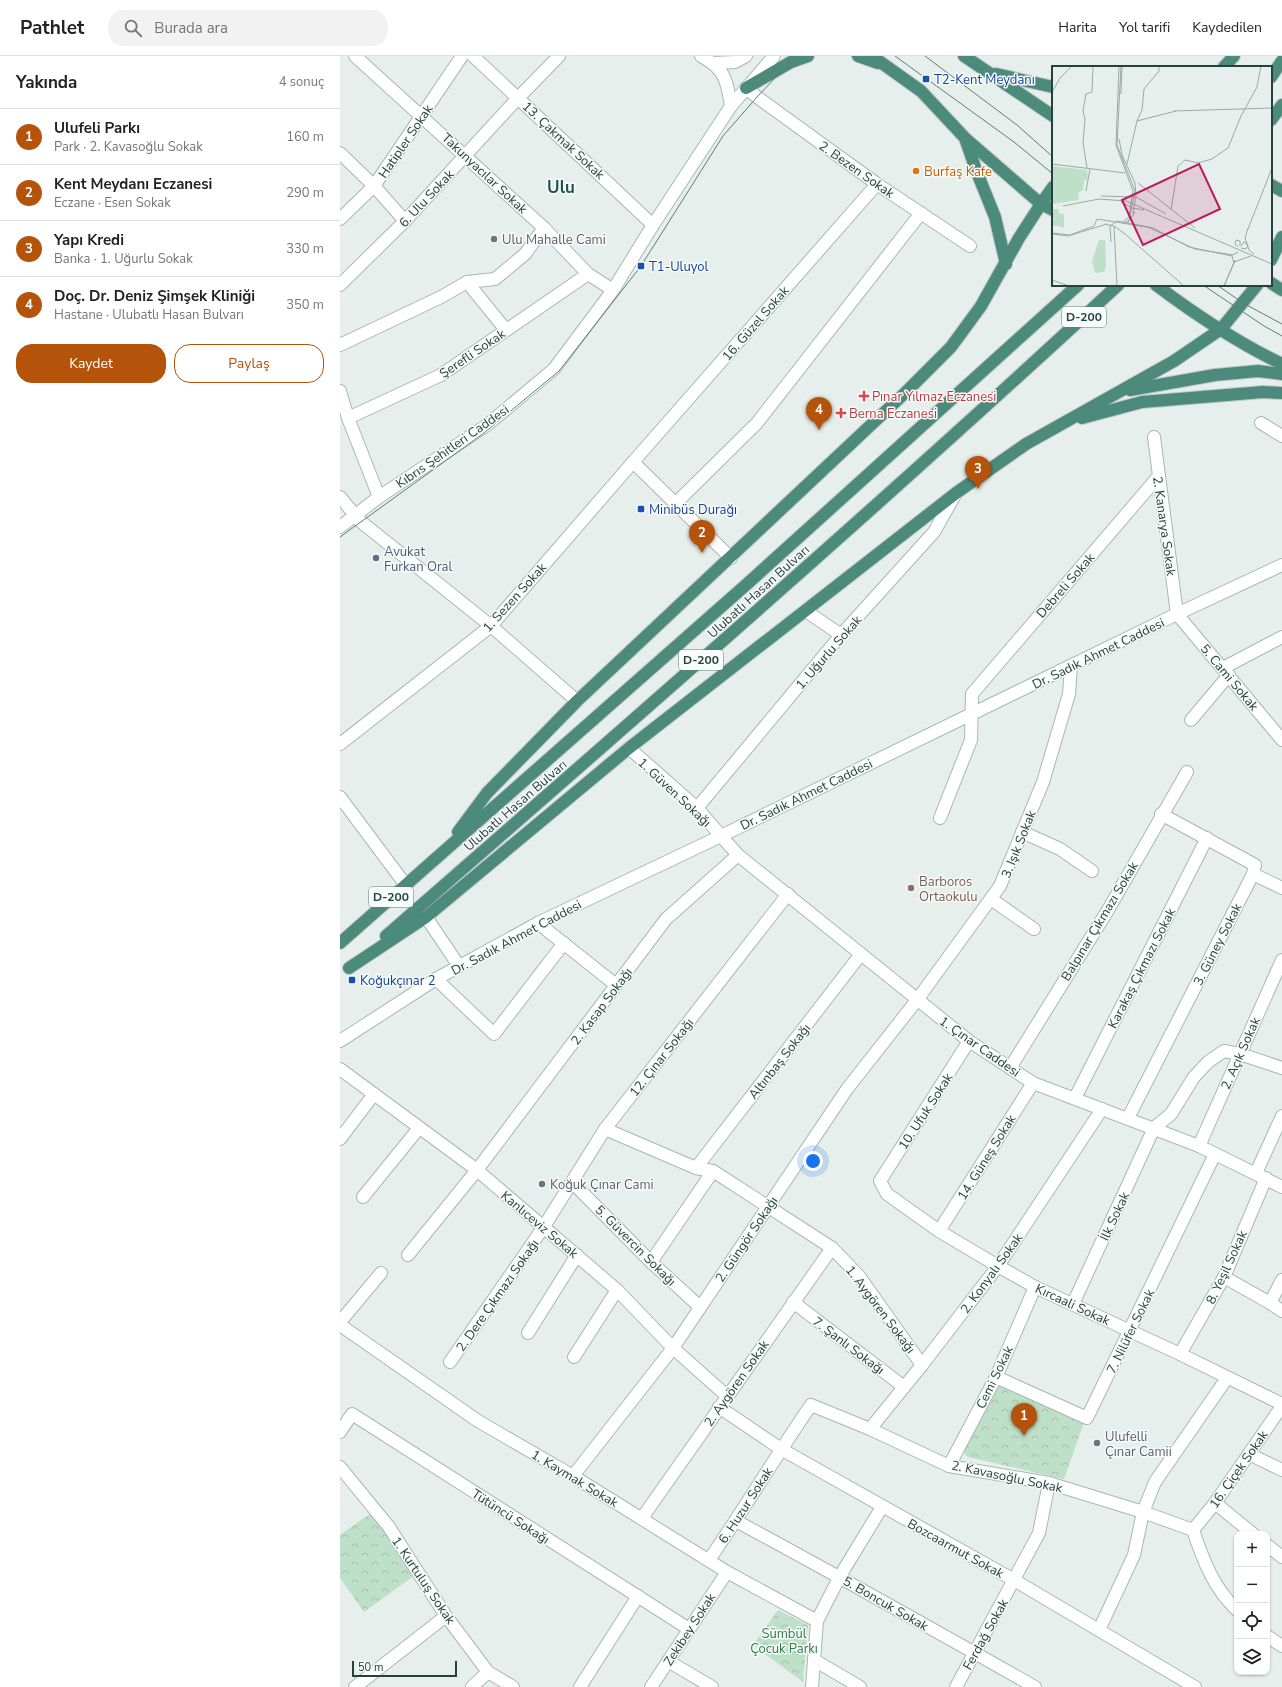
<!DOCTYPE html>
<html lang="tr">
<meta charset="utf-8">
<style>
:root{--surface:#fff;--page:#f2f2f2;--text:#222;--muted:#767676;--line:#e0e0e0;--accent:#b45309}
body{margin:0;font-family:"Nunito Sans",sans-serif;background:var(--page);color:var(--text)}
.controls{position:absolute;right:12px;bottom:12px;display:grid;overflow:hidden;border-radius:8px;box-shadow:0 1px 3px #0004}
.controls button{width:36px;height:36px;display:grid;place-items:center;padding:0;border:0;border-bottom:1px solid var(--line);background:var(--surface);color:var(--text);font:20px sans-serif}
.scale{position:absolute;left:12px;bottom:10px;width:105px;box-sizing:border-box;padding-left:4px;border:2px solid #24423a;border-top:0;font-size:11px;line-height:14px;white-space:nowrap;color:#24423a;-webkit-text-stroke:3px #f7fbf9;paint-order:stroke}
.you{position:absolute;left:473px;top:1105px;width:14px;height:14px;margin:-10px;border:3px solid #fff;border-radius:50%;background:#1a73e8;box-shadow:0 0 0 6px #1a73e833}
.badge{display:grid;place-items:center;width:26px;height:26px;border-radius:50%;background:var(--accent);color:#fff;font-size:13px;font-weight:700}
.pin{position:absolute;translate:-50% -33px;filter:drop-shadow(0 1px 2px #0008)}
.pin::after{content:'';position:absolute;top:21px;width:14px;height:12px;background:inherit;clip-path:polygon(0 0,100% 0,50% 100%)}
.list{margin:0;padding:0;list-style:none}
h2{display:flex;justify-content:space-between;align-items:center;height:52px;margin:0;padding:0 16px;font-size:17px}
h2 small{font-size:13px;font-weight:400;color:var(--muted)}
.list li{display:grid;grid-template-columns:26px 1fr auto;gap:12px;align-items:center;box-sizing:border-box;height:56px;padding:0 16px;border-top:1px solid var(--line)}
.list b{display:block;font-size:15px;white-space:nowrap}
.list p{margin:0;font-size:13px;white-space:nowrap;color:var(--muted)}
.list em{font-size:13px;font-style:normal;color:var(--muted)}
.actions{display:flex;gap:8px;padding:12px 16px}
.actions a{flex:1;padding:9px 0;border:1px solid var(--accent);border-radius:16px;text-align:center;font-size:14px;color:var(--accent)}
.actions .main{background:var(--accent);color:#fff}
.icon{flex:none;width:22px;height:22px;fill:none;stroke:currentColor;stroke-width:2;stroke-linecap:round;stroke-linejoin:round}
.map{position:relative;flex:none;width:942px;height:1631px;overflow:hidden}
header{display:flex;align-items:center;gap:24px;box-sizing:border-box;height:56px;padding:0 20px;background:var(--surface);border-bottom:1px solid var(--line)}
header strong{font-size:19px}
nav{display:flex;gap:22px;margin-inline-start:auto;font-size:14px}
.search{width:280px;height:36px;background:var(--page);display:flex;align-items:center;gap:10px;box-sizing:border-box;padding:0 14px;border-radius:16px;color:var(--muted);font-size:15px}
main{display:flex}
aside{flex:1;background:var(--surface)}
.map>svg:first-child{display:block}
.forest{fill:url(#forest-crowns)}
.lines{fill:none;stroke-linecap:round;stroke-linejoin:round}
.minor-casing{stroke:#a8b8b2;stroke-width:14}
.tertiary-casing{stroke:#a8b8b2;stroke-width:14}
.secondary-casing{stroke:#a4bbb3;stroke-width:14}
.trunk-casing{stroke:#c2cac8;stroke-width:14}
.minor{stroke:#fff;stroke-width:12}
.tertiary{stroke:#fff;stroke-width:12}
.secondary{stroke:#fff;stroke-width:12}
.trunk{stroke:#4c8a7c;stroke-width:12}
.tram{stroke:#5f7d75;stroke-width:1}
.transit-dot{fill:#1a4fb4;stroke:#f7fbf9;stroke-width:1.5}
.food-dot{fill:#e8710a;stroke:#f7fbf9;stroke-width:1.5}
.worship-dot{fill:#6b7280;stroke:#f7fbf9;stroke-width:1.5}
.health-dot{fill:#e0444e;stroke:#f7fbf9;stroke-width:1.5}
.service-dot{fill:#5c6f8a;stroke:#f7fbf9;stroke-width:1.5}
.education-dot{fill:#8d6e63;stroke:#f7fbf9;stroke-width:1.5}
.labels{text-anchor:middle;stroke-width:3;stroke-linejoin:round;paint-order:stroke}
.shield{fill:#f7fbf9;stroke:#637a73;stroke-width:1}
.shield-label{font-size:12px;font-weight:bold;fill:#24423a}
.transit-label{font-size:13px;fill:#164399;stroke:#f7fbf9;text-anchor:start}
.street-label{font-size:13px;fill:#24423a;stroke:#f7fbf9}
.food-label{font-size:13px;fill:#c56008;stroke:#f7fbf9;text-anchor:start}
.worship-label{font-size:13px;fill:#5b616d;stroke:#f7fbf9;text-anchor:start}
.health-label{font-size:13px;fill:#be3a42;stroke:#f7fbf9;text-anchor:start}
.service-label{font-size:13px;fill:#4e5e75;stroke:#f7fbf9;text-anchor:start}
.education-label{font-size:13px;fill:#785e54;stroke:#f7fbf9;text-anchor:start}
.park-label{font-size:13px;fill:#2d7a4b;stroke:#f7fbf9}
.district-label{font-size:17px;font-weight:bold;fill:#1f5548;stroke:#f7fbf9}
.inset-road{fill:none;stroke:#98aaa4;stroke-width:1}
.view{fill:#c2185b;fill-opacity:0.15;stroke:#c2185b;stroke-width:2}
.inset-edge{fill:none;stroke:#24423a;stroke-width:2}
</style>
<header>
<strong>Pathlet</strong>
<div class="search"><svg class="icon" aria-label="search" viewBox="0 0 24 24"><circle cx="10" cy="10" r="6"/><path d="M15 15l6 6"/></svg>Burada ara</div>
<nav><a>Harita</a><a>Yol tarifi</a><a>Kaydedilen</a></nav>
</header>
<main>
<aside>
<h2>Yakında<small>4 sonuç</small></h2>
<ul class="list">
<li><span class="badge">1</span><div><b>Ulufeli Parkı</b><p>Park · 2. Kavasoğlu Sokak</p></div><em>160 m</em></li>
<li><span class="badge">2</span><div><b>Kent Meydanı Eczanesi</b><p>Eczane · Esen Sokak</p></div><em>290 m</em></li>
<li><span class="badge">3</span><div><b>Yapı Kredi</b><p>Banka · 1. Uğurlu Sokak</p></div><em>330 m</em></li>
<li><span class="badge">4</span><div><b>Doç. Dr. Deniz Şimşek Kliniği</b><p>Hastane · Ulubatlı Hasan Bulvarı</p></div><em>350 m</em></li>
</ul>
<div class="actions"><a class="main">Kaydet</a><a>Paylaş</a></div>
</aside>
<div class="map">
<svg width="942" height="1631" viewBox="0 0 942 1631">
<defs>
<pattern id="forest-crowns" width="20" height="18" patternUnits="userSpaceOnUse"><rect width="20" height="18" fill="#bfe0c8"/><path d="M2 6a3 3 0 1 1 6 0M12 15a3 3 0 1 1 6 0" fill="none" stroke="#a4c1ad"/></pattern>
</defs>
<rect width="100%" height="100%" fill="#e6efeb"/>
<g class="forest">
<polygon points="658,1323 744,1367 724,1423 628,1401 621,1394"/>
<polygon points="31,1457 75,1519 24,1556 0,1522 0,1479"/>
<polygon points="438,1554 468,1569 463,1626 413,1589"/>
</g>
<g class="lines">
<defs>
<g id="minor">
<polyline points="15,0 204,172 248,218 273,234"/>
<polyline points="133,0 313,169"/>
<polyline points="406,32 417,41 537,128 630,190"/>
<polyline points="0,97 34,130 65,165"/>
<polyline points="0,163 34,130 122,0"/>
<polyline points="127,226 166,274"/>
<polyline points="0,229 65,165 178,42 219,0"/>
<polyline points="0,289 101,241 127,226 155,223 185,198 204,172"/>
<polyline points="0,335 8,362 39,441"/>
<polyline points="8,362 101,319 248,218"/>
<polyline points="921,367 942,380"/>
<polyline points="814,381 837,558 942,684"/>
<polyline points="293,406 391,502"/>
<polyline points="0,441 20,465 151,570 237,645"/>
<polyline points="336,447 417,367 581,157"/>
<polyline points="466,555 501,579"/>
<polyline points="883,612 942,581"/>
<polyline points="851,664 889,619"/>
<polyline points="0,688 151,570 293,406 537,128"/>
<polyline points="289,692 357,752 381,780"/>
<polyline points="0,741 65,828"/>
<polyline points="357,752 501,579 594,476 616,437"/>
<polyline points="600,762 631,684 632,638 818,421"/>
<polyline points="682,776 720,793 752,815"/>
<polyline points="913,818 942,832"/>
<polyline points="651,843 694,873"/>
<polyline points="198,867 276,929"/>
<polyline points="96,923 154,978 224,887"/>
<polyline points="629,985 540,1125 547,1138 599,1175 658,1210 695,1231 840,1298 942,1348"/>
<polyline points="670,1012 768,854 847,716"/>
<polyline points="0,1013 137,1114 277,1234 333,1292 387,1340"/>
<polyline points="735,1042 867,782"/>
<polyline points="788,1062 913,818 915,809 821,758"/>
<polyline points="265,1073 356,1112 373,1115 492,1192 519,1220 582,1309"/>
<polyline points="0,1083 34,1038"/>
<polyline points="859,1090 942,904"/>
<polyline points="356,1112 521,898"/>
<polyline points="916,1117 942,1060"/>
<polyline points="232,1126 311,1206 360,1251"/>
<polyline points="23,1141 79,1072"/>
<polyline points="599,1175 693,1027"/>
<polyline points="68,1199 137,1114 326,863 398,799"/>
<polyline points="311,1206 373,1115"/>
<polyline points="884,1221 930,1247 942,1255"/>
<polyline points="453,1246 564,1331"/>
<polyline points="930,1247 942,1224"/>
<polyline points="733,1248 814,1072 831,1058 854,1021 868,1006 884,995 900,998 942,1012"/>
<polyline points="0,1266 41,1217"/>
<polyline points="0,1269 138,1365 233,1420 387,1516 477,1565"/>
<polyline points="188,1277 237,1199"/>
<polyline points="840,1298 884,1221 926,1122"/>
<polyline points="234,1301 277,1234"/>
<polyline points="110,1306 203,1172 265,1073 448,838"/>
<polyline points="656,1321 747,1362 875,1098"/>
<polyline points="379,1351 441,1393 674,1524 855,1631"/>
<polyline points="530,1373 582,1309 658,1210 762,1053"/>
<polyline points="0,1376 12,1358 349,1573"/>
<polyline points="909,1398 942,1414"/>
<polyline points="609,1410 656,1321 695,1231"/>
<polyline points="0,1411 49,1471 106,1560 148,1616 173,1631"/>
<polyline points="233,1420 333,1292 507,1033 577,944 660,830 703,726 729,638 731,610"/>
<polyline points="875,1447 913,1478"/>
<polyline points="302,1462 492,1192"/>
<path d="M396,1465C497,1519 596,1575 695,1631"/>
<polyline points="853,1474 875,1447 942,1350"/>
<polyline points="927,1489 942,1501"/>
<path d="M369,1504C404,1453 436,1400 471,1349L530,1373L609,1410L709,1427L803,1456L853,1474C863,1504 874,1533 897,1554"/>
<polyline points="759,1574 794,1499 803,1456 815,1426 887,1322"/>
<polyline points="927,1580 942,1590"/>
<polyline points="474,1604 520,1631"/>
<polyline points="328,1605 372,1631"/>
<polyline points="15,1631 106,1560"/>
<polyline points="132,1631 148,1616"/>
<polyline points="240,1631 298,1540"/>
<polyline points="311,1631 387,1516"/>
<polyline points="472,1631 477,1565 500,1520 542,1451"/>
<polyline points="616,1631 699,1477 709,1427"/>
</g>
<g id="tertiary">
<path d="M361,0C385,13 387,24 391,50"/>
<polyline points="374,7 395,6 406,0"/>
</g>
<g id="secondary">
<polyline points="0,471 39,441 147,369 214,313 273,234 313,169 391,50 434,0"/>
<polyline points="381,780 398,799 629,985 693,1027 859,1090 942,1131"/>
<polyline points="86,861 119,910"/>
<polyline points="0,985 96,923 198,867 381,780 837,558 942,509"/>
</g>
<g id="trunk">
<polyline points="518,0 538,7"/>
<polyline points="532,0 581,35 625,82 636,114 655,161 666,208"/>
<polyline points="624,0 713,60"/>
<polyline points="884,11 894,0"/>
<polyline points="656,18 713,31"/>
<polyline points="931,21 942,5"/>
<polyline points="406,32 451,6 468,0"/>
<polyline points="931,64 942,49"/>
<polyline points="626,83 701,148 713,154"/>
<polyline points="931,129 942,135"/>
<polyline points="931,204 942,181"/>
<polyline points="931,227 942,234"/>
<path d="M816,229C856,259 898,287 942,308"/>
<polyline points="790,334 875,319 918,315 942,318"/>
<polyline points="742,362 802,346 923,336 942,337"/>
<polyline points="118,776 147,737 237,645 566,336 611,291 641,250 679,182 701,148 713,131"/>
<path d="M46,880C292,665 538,451 778,229"/>
<polyline points="0,887 407,528 738,229"/>
<polyline points="9,912 86,861 289,692 616,437 686,388 834,305 881,273 917,229"/>
</g>
</defs>
<use href="#minor" class="minor-casing"/>
<use href="#tertiary" class="tertiary-casing"/>
<use href="#secondary" class="secondary-casing"/>
<use href="#trunk" class="trunk-casing"/>
<use href="#minor" class="minor"/>
<use href="#tertiary" class="tertiary"/>
<use href="#secondary" class="secondary"/>
<use href="#trunk" class="trunk"/>
<g class="tram">
<polyline points="555,0 674,86 713,118"/>
<polyline points="585,0 677,69 713,101"/>
<polyline points="863,229 924,270 942,280"/>
<polyline points="877,229 903,247 942,268"/>
<polyline points="0,481 144,377 219,315 301,210 383,80 417,41 456,0"/>
</g>
</g>
<g class="transit-dot">
<rect x="582" y="19" width="8" height="8" rx="2"/>
<rect x="297" y="206" width="8" height="8" rx="2"/>
<rect x="297" y="449" width="8" height="8" rx="2"/>
<rect x="8" y="920" width="8" height="8" rx="2"/>
</g>
<circle class="food-dot" cx="576" cy="115" r="4"/>
<g class="worship-dot">
<circle cx="154" cy="183" r="4"/>
<circle cx="202" cy="1128" r="4"/>
<circle cx="757" cy="1387" r="4"/>
</g>
<g class="health-dot">
<path d="M522 334h4v4h4v4h-4v4h-4v-4h-4v-4h4z"/>
<path d="M499 351h4v4h4v4h-4v4h-4v-4h-4v-4h4z"/>
</g>
<circle class="service-dot" cx="36" cy="502" r="4"/>
<circle class="education-dot" cx="571" cy="832" r="4"/>
<g class="labels">
<g class="shield">
<rect x="722" y="251" width="44" height="20" rx="3"/>
<rect x="339" y="594" width="44" height="20" rx="3"/>
<rect x="29" y="831" width="44" height="20" rx="3"/>
</g>
<g class="shield-label">
<text x="744" y="265">D-200</text>
<text x="361" y="608">D-200</text>
<text x="51" y="845">D-200</text>
</g>
<g class="transit-label">
<text x="594" y="28">T2-Kent Meydanı</text>
<text x="309" y="215">T1-Uluyol</text>
<text x="309" y="458">Minibüs Durağı</text>
<text x="20" y="929">Koğukçınar 2</text>
</g>
<g class="street-label">
<text transform="translate(224 84) rotate(43)" y="5">13. Çakmak Sokak</text>
<text transform="translate(65 85) rotate(-56)" y="5">Hatipler Sokak</text>
<text transform="translate(517 113) rotate(35)" y="5">2. Bezen Sokak</text>
<text transform="translate(145 117) rotate(43)" y="5">Takunyacılar Sokak</text>
<text transform="translate(86 142) rotate(-47)" y="5">6. Ulu Sokak</text>
<text transform="translate(415 267) rotate(-49)" y="5">16. Güzel Sokak</text>
<text transform="translate(132 297) rotate(-34)" y="5">Şerefli Sokak</text>
<text transform="translate(112 390) rotate(-35)" y="5">Kıbrıs Şehitleri Caddesi</text>
<text transform="translate(825 470) rotate(82)" y="5">2. Kanarya Sokak</text>
<text transform="translate(725 529) rotate(-49)" y="5">Debreli Sokak</text>
<text transform="translate(418 535) rotate(-42)" y="5">Ulubatlı Hasan Bulvarı</text>
<text transform="translate(174 541) rotate(-48)" y="5">1. Sezen Sokak</text>
<text transform="translate(488 596) rotate(-49)" y="5">1. Uğurlu Sokak</text>
<text transform="translate(758 597) rotate(-26)" y="5">Dr. Sadık Ahmet Caddesi</text>
<text transform="translate(890 621) rotate(50)" y="5">5. Cami Sokak</text>
<text transform="translate(335 736) rotate(43)" y="5">1. Güven Sokağı</text>
<text transform="translate(466 738) rotate(-26)" y="5">Dr. Sadık Ahmet Caddesi</text>
<text transform="translate(175 749) rotate(-41)" y="5">Ulubatlı Hasan Bulvarı</text>
<text transform="translate(678 788) rotate(-68)" y="5">3. Işık Sokak</text>
<text transform="translate(759 865) rotate(-59)" y="5">Balpınar Çıkmazı Sokak</text>
<text transform="translate(176 881) rotate(-28)" y="5">Dr. Sadık Ahmet Caddesi</text>
<text transform="translate(877 888) rotate(-63)" y="5">3. Güney Sokak</text>
<text transform="translate(801 912) rotate(-63)" y="5">Karakaş Çıkmazı Sokak</text>
<text transform="translate(261 950) rotate(-53)" y="5">2. Kasap Sokağı</text>
<text transform="translate(640 990) rotate(35)" y="5">1. Çınar Caddesi</text>
<text transform="translate(900 997) rotate(-66)" y="5">2. Açık Sokak</text>
<text transform="translate(321 1001) rotate(-52)" y="5">12. Çınar Sokağı</text>
<text transform="translate(439 1005) rotate(-52)" y="5">Altınbaş Sokağı</text>
<text transform="translate(585 1055) rotate(-57)" y="5">10. Ufuk Sokak</text>
<text transform="translate(646 1101) rotate(-58)" y="5">14. Güneş Sokak</text>
<text transform="translate(774 1160) rotate(-65)" y="5">İlk Sokak</text>
<text transform="translate(200 1168) rotate(40)" y="5">Kanlıceviz Sokak</text>
<text transform="translate(406 1183) rotate(-56)" y="5">2. Güngör Sokağı</text>
<text transform="translate(296 1189) rotate(45)" y="5">5. Güvercin Sokağı</text>
<text transform="translate(886 1211) rotate(-65)" y="5">8. Yeşil Sokak</text>
<text transform="translate(651 1217) rotate(-54)" y="5">2. Konyalı Sokak</text>
<text transform="translate(157 1239) rotate(-55)" y="5">2. Dere Çıkmazı Sokağı</text>
<text transform="translate(733 1248) rotate(25)" y="5">Kırcaali Sokak</text>
<text transform="translate(541 1253) rotate(53)" y="5">1. Aygören Sokağı</text>
<text transform="translate(790 1275) rotate(-64)" y="5">7. Nilüfer Sokak</text>
<text transform="translate(509 1289) rotate(37)" y="5">7. Şanlı Sokağı</text>
<text transform="translate(654 1321) rotate(-64)" y="5">Cemi Sokak</text>
<text transform="translate(396 1327) rotate(-55)" y="5">2. Aygören Sokak</text>
<text transform="translate(898 1413) rotate(-55)" y="5">16. Çiçek Sokak</text>
<text transform="translate(667 1420) rotate(12)" y="5">2. Kavasoğlu Sokak</text>
<text transform="translate(235 1422) rotate(31)" y="5">1. Kaymak Sokak</text>
<text transform="translate(405 1449) rotate(-57)" y="5">6. Huzur Sokak</text>
<text transform="translate(171 1460) rotate(33)" y="5">Tütüncü Sokağı</text>
<text transform="translate(616 1492) rotate(29)" y="5">Bozcaarmut Sokak</text>
<text transform="translate(84 1524) rotate(56)" y="5">1. Kurtuluş Sokak</text>
<text transform="translate(546 1547) rotate(30)" y="5">5. Boncuk Sokak</text>
<text transform="translate(349 1573) rotate(-57)" y="5">Zekibey Sokak</text>
<text transform="translate(645 1578) rotate(-61)" y="5">Ferdağ Sokak</text>
</g>
<g class="food-label">
<text x="584" y="120">Burfaş Kafe</text>
</g>
<g class="worship-label">
<text x="162" y="188">Ulu Mahalle Cami</text>
<text x="210" y="1133">Koğuk Çınar Cami</text>
<text x="765" y="1385">Ulufelli<tspan x="765" dy="15">Çınar Camii</tspan></text>
</g>
<g class="health-label">
<text x="532" y="345">Pınar Yılmaz Eczanesi</text>
<text x="509" y="362">Berna Eczanesi</text>
</g>
<g class="service-label">
<text x="44" y="500">Avukat<tspan x="44" dy="15">Furkan Oral</tspan></text>
</g>
<g class="education-label">
<text x="579" y="830">Barboros<tspan x="579" dy="15">Ortaokulu</tspan></text>
</g>
<g class="park-label">
<text x="444" y="1582">Sümbül<tspan x="444" dy="15">Çocuk Parkı</tspan></text>
</g>
<g class="district-label">
<text x="221" y="137">Ulu</text>
</g>
</g>
<g transform="translate(712 10)">
<rect width="220" height="220" fill="#e6efeb"/>
<path d="M0,100L35,104L36,113L32,115L31,124L26,127L27,134L0,138ZM0,143H7V147L12,148V162L0,159Z" fill="#bfe0c8"/>
<path d="M47,174H53L54,201L52,206L43,207L40,195Z" fill="#bfe0c8"/>
<path class="inset-road" d="M67,0L64,79L81,125L77,151L71,156M69,0L65,79L83,125L77,154L74,156M0,26L8,12L20,0M69,28L70,0M122,45L220,42M85,55L124,45M67,73L70,89L83,117L84,129L81,148M0,98L73,107M75,98L85,55L90,44L92,23L107,5V0M35,102L31,77L33,53L31,45L34,28L40,26L41,0M86,117L143,162M34,125L38,103M49,130L84,131L114,148M69,136L80,142L92,144M11,140L47,133L74,135L220,198M119,144L126,100L133,94L146,97L160,93L176,82L189,50L205,21L209,0M53,158L62,160L73,168L132,220M75,158L83,146M58,160L65,155L96,161L143,183L181,189L186,186M58,160L59,176M62,160L65,220M196,162L193,172L197,184L202,188M196,163L220,102M0,167L18,169L42,160L45,153L101,162L137,181L180,190L182,197L172,220M0,168L16,170L55,158M186,181L183,178L184,174L188,175V180M189,182L194,183L196,179L192,176L189,180M182,196L199,190M0,214L17,220M172,220L183,194"/>
<path class="view" d="M147,98L168,143L91,179L70,134Z"/>
<rect width="220" height="220" class="inset-edge"/>
</g>
</svg>
<div class="controls">
<button>+</button>
<button>−</button>
<button><svg class="icon" aria-label="locate" viewBox="0 0 24 24"><circle cx="12" cy="12" r="6"/><path d="M12 2v4M12 18v4M2 12h4M18 12h4"/></svg></button>
<button><svg class="icon" aria-label="layers" viewBox="0 0 24 24"><path d="M12 4l9 5-9 5-9-5zM3 14l9 5 9-5"/></svg></button>
</div>
<div class="scale">50 m</div>
<div class="you"></div>
<div class="pin badge" style="left:684px;top:1380px">1</div>
<div class="pin badge" style="left:362px;top:497px">2</div>
<div class="pin badge" style="left:638px;top:433px">3</div>
<div class="pin badge" style="left:479px;top:374px">4</div>
</div>
</main>
